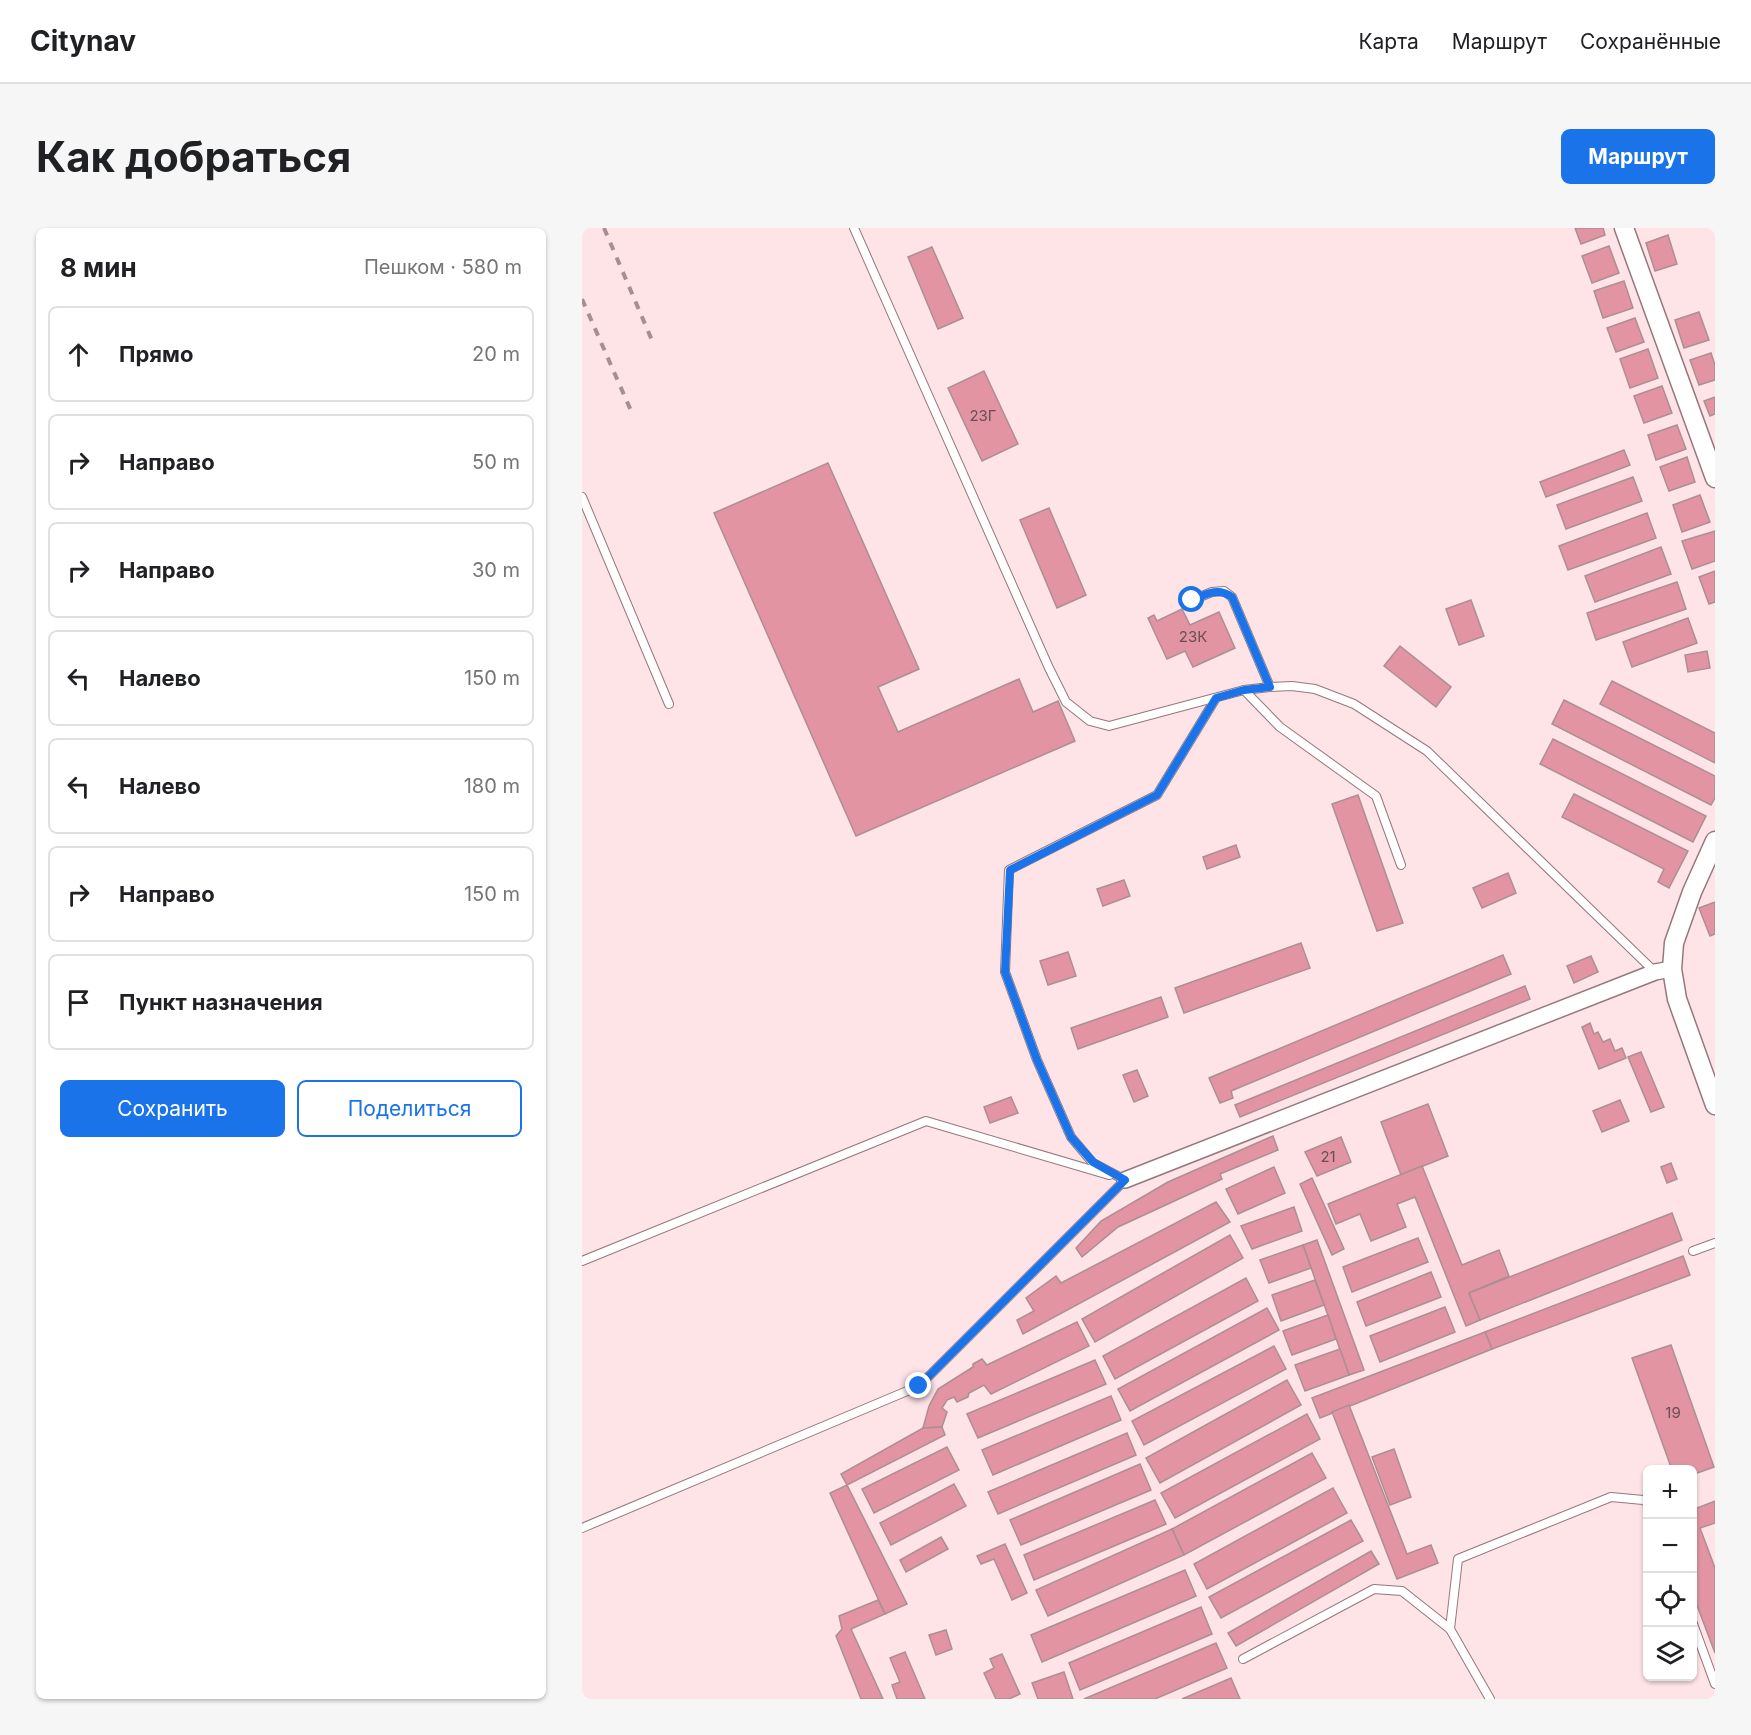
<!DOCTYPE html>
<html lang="ru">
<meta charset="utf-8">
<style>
:root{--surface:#fff;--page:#f6f6f6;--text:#202124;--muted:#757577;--line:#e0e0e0;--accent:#1a73e8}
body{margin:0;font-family:Inter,sans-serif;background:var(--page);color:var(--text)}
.controls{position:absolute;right:18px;bottom:18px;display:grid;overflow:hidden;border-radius:9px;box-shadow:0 2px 4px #0004}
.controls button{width:54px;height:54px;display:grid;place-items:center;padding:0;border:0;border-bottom:2px solid var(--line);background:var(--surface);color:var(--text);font:30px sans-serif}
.stop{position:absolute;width:18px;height:18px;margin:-14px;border:4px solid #1a73e8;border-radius:50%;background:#fff}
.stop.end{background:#1a73e8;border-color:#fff;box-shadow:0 2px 6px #0008}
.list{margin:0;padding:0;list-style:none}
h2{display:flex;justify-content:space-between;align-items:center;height:78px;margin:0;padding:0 24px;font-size:26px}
h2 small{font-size:20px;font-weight:400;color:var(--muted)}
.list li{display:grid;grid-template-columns:39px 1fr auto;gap:18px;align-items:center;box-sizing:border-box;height:96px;margin:0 12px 12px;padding:0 12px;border:2px solid var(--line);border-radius:9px}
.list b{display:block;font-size:22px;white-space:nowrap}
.list em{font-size:20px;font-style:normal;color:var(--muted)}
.actions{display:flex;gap:12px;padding:18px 24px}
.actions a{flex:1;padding:14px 0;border:2px solid var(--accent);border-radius:9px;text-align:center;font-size:21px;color:var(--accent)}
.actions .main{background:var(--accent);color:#fff}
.icon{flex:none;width:33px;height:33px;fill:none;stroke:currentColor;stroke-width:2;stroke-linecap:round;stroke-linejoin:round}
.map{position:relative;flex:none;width:1133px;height:1471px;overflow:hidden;border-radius:9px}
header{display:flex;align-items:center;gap:36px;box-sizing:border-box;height:84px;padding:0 30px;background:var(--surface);border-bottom:2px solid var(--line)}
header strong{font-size:28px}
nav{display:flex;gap:33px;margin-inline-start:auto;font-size:21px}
.intro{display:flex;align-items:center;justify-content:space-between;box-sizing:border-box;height:144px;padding:0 36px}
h1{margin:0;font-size:42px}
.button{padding:15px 27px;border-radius:9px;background:var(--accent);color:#fff;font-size:21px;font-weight:700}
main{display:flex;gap:36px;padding:0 36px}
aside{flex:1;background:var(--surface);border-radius:9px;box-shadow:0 2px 4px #0004}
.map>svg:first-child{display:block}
.building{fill:#e294a3;stroke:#ad8e93;stroke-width:1.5}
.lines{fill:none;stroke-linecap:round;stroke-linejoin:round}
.service-casing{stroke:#95777c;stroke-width:10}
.minor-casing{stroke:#95777c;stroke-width:18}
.tertiary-casing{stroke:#95777c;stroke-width:21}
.service{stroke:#fff;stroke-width:8}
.minor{stroke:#fff;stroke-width:15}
.tertiary{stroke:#fff;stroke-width:18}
.rail{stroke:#a49093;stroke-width:4;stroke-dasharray:8 8;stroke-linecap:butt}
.route{stroke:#1a73e8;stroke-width:8}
.labels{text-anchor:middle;stroke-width:5;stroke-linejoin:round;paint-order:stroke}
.number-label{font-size:15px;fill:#6b4e53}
</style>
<header>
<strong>Citynav</strong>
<nav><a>Карта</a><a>Маршрут</a><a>Сохранённые</a></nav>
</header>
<div class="intro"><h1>Как добраться</h1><a class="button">Маршрут</a></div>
<main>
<aside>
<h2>8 мин<small>Пешком · 580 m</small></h2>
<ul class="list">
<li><svg class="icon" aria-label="ahead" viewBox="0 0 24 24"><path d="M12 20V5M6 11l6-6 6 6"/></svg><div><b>Прямо</b></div><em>20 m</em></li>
<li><svg class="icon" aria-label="right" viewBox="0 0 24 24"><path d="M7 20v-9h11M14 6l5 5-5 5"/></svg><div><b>Направо</b></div><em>50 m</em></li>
<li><svg class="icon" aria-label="right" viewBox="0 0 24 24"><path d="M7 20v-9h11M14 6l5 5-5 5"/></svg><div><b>Направо</b></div><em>30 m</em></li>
<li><svg class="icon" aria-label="left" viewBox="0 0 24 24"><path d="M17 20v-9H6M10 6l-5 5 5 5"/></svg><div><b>Налево</b></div><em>150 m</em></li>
<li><svg class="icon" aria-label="left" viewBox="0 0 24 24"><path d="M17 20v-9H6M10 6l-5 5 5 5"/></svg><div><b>Налево</b></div><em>180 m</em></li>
<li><svg class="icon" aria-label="right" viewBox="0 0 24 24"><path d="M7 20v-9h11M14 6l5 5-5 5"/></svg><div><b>Направо</b></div><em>150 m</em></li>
<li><svg class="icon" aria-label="arrive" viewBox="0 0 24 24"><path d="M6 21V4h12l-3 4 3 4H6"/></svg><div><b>Пункт назначения</b></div></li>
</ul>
<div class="actions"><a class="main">Сохранить</a><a>Поделиться</a></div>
</aside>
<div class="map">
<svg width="1133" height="1471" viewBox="0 0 1133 1471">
<rect width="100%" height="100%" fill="#fee3e7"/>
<g class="building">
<polygon points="993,0 1021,0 1023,7 999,16"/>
<polygon points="1086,7 1095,36 1073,43 1064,15"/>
<polygon points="1027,18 1037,45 1010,55 1000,28"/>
<polygon points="350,19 381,90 356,101 326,29"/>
<polygon points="1042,53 1051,80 1021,90 1012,63"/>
<polygon points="1117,84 1127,112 1102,120 1093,92"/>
<polygon points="1053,90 1062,114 1034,124 1025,100"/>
<polygon points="1066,121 1076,150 1048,160 1038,131"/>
<polygon points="1129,125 1133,137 1133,152 1117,157 1108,132"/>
<polygon points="402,143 436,216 400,233 366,160"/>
<polygon points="1080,158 1090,185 1062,195 1052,168"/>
<polygon points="1133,169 1133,186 1128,188 1122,173"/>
<polygon points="1095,197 1104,221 1074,232 1066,207"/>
<polygon points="1042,222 1048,237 964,269 958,254"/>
<polygon points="1105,229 1113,254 1087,263 1078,239"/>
<polygon points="246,235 337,441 296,459 316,504 437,451 451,484 476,473 493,513 274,608 132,285"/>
<polygon points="1051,249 1060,273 984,301 975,277"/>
<polygon points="1118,267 1128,294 1100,304 1091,277"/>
<polygon points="467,280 504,367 475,380 438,292"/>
<polygon points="1065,285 1074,310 986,342 977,318"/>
<polygon points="1133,303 1133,333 1110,341 1100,313"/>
<polygon points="1079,319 1089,346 1013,374 1003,348"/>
<polygon points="1133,343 1133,374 1127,376 1117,349"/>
<polygon points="1095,354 1104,381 1014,412 1005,385"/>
<polygon points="889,372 902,408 877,417 864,381"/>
<polygon points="600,381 608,397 637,384 653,420 611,439 603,423 585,431 566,390 572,387 575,393"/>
<polygon points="1106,390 1115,415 1050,439 1041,414"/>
<polygon points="818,418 869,459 854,479 802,438"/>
<polygon points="1125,423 1128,440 1106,444 1103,427"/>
<polygon points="1030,453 1133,505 1133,535 1018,476"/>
<polygon points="982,472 1133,548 1133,570 1129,577 970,496"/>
<polygon points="971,511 1124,588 1111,614 958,536"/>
<polygon points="992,566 1106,623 1087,660 1076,654 1082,641 980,589"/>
<polygon points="776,567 821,695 795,703 750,576"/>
<polygon points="654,617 658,629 625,641 621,629"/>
<polygon points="926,645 934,665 900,680 891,660"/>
<polygon points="542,652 548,668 521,678 515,661"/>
<polygon points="1133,674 1133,706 1128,708 1117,680"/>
<polygon points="719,715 728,740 602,785 593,760"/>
<polygon points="486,724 494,748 466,757 458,733"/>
<polygon points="921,727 929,746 649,863 651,870 638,875 627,850"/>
<polygon points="1009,728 1016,744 992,755 985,738"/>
<polygon points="943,758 948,771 658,889 653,877"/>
<polygon points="579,769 586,789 496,821 489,800"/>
<polygon points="1008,795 1012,806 1016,804 1021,814 1028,811 1033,823 1040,820 1044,830 1017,841 1000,799"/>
<polygon points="1059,824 1082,879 1069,884 1046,829"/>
<polygon points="555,842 566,868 552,874 541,847"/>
<polygon points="429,869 436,885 408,895 402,879"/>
<polygon points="1038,872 1047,893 1020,904 1011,883"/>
<polygon points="846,876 866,928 819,947 799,894"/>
<polygon points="691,908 696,922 638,946 640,951 536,999 500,1029 494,1020 519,993 586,954"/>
<polygon points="759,909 769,934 735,948 723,924"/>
<polygon points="1089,935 1095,951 1085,955 1079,939"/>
<polygon points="840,938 880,1037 917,1022 927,1048 887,1065 898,1092 884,1098 833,969 815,976 824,999 789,1013 778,986 754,996 746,976"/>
<polygon points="692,939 703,965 656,986 644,961"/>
<polygon points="730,950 762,1021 750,1027 718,956"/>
<polygon points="634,974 648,994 441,1106 435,1092 452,1083 444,1070 474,1048 479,1055"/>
<polygon points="712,979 720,1003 670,1021 659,998"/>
<polygon points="1090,985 1100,1012 898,1092 887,1065"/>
<polygon points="648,1007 661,1030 513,1114 500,1091"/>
<polygon points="836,1010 846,1034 770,1064 761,1039"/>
<polygon points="735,1012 782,1142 767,1147 721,1017"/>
<polygon points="721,1017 729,1040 687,1055 678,1032"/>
<polygon points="1101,1028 1108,1047 910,1121 903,1104"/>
<polygon points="849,1044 859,1069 784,1098 775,1074"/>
<polygon points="664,1050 676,1073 533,1151 521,1128"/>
<polygon points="733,1052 742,1077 699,1093 690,1067"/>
<polygon points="863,1079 873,1104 798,1134 788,1108"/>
<polygon points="685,1080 697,1102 548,1183 536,1161"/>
<polygon points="746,1087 754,1111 710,1127 701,1103"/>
<polygon points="495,1094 507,1118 409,1166 402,1157 387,1165 386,1169 375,1174 372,1169 365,1172 360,1180 365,1184 360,1199 341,1200 347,1178 356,1161 391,1139 391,1136 400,1131 405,1137"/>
<polygon points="903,1104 910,1121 738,1190 730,1170"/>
<polygon points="1089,1117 1132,1239 1110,1247 1110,1242 1090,1242 1050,1130"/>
<polygon points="692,1118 704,1141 562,1217 550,1193"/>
<polygon points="758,1121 767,1147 723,1163 713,1137"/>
<polygon points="513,1132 524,1156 396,1210 385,1186"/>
<polygon points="705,1152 719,1177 578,1255 564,1230"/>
<polygon points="529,1168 539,1192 411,1247 400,1222"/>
<polygon points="767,1177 825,1326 849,1317 856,1335 815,1351 750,1184"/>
<polygon points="725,1186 738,1211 593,1290 579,1265"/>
<polygon points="360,1199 363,1207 265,1257 259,1246 341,1200"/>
<polygon points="545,1205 554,1227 416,1286 406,1264"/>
<polygon points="365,1219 377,1242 292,1285 280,1261"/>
<polygon points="812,1221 829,1269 808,1277 790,1229"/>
<polygon points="730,1225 744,1250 602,1327 590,1301"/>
<polygon points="558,1236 569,1262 439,1317 428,1292"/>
<polygon points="372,1256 384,1278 309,1317 298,1295"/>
<polygon points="265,1257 325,1376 303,1386 248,1265"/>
<polygon points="751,1260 765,1285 625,1361 612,1336"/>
<polygon points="573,1272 584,1296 452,1352 442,1327"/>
<polygon points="1133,1273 1133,1295 1118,1300 1133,1340 1133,1425 1110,1364 1110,1282"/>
<polygon points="769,1292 781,1313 639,1390 627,1369"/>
<polygon points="590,1301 602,1327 466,1388 454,1362"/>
<polygon points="359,1309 366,1321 324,1344 318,1332"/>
<polygon points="423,1316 445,1365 430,1372 412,1331 399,1336 395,1328"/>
<polygon points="789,1323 797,1336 654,1418 646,1405"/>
<polygon points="603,1342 614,1368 460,1434 449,1407"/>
<polygon points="296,1372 303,1386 269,1401 301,1471 279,1471 254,1408 260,1401 257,1388"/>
<polygon points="619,1379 630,1406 498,1462 487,1435"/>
<polygon points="364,1402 370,1421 354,1427 347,1407"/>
<polygon points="634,1415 645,1440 573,1471 502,1471"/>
<polygon points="323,1424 343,1471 315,1471 310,1457 318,1454 308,1430"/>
<polygon points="420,1426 438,1466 427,1471 414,1471 402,1445 412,1440 408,1431"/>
<polygon points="482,1444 491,1471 456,1471 450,1455"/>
<polygon points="649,1450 658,1471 600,1471"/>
</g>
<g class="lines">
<defs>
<g id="service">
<polyline points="272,0 467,440 484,474 508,493 527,498 662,462 688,459 710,458 733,461 772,476 845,523 1073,744"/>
<polyline points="0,269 87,476"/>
<polyline points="610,372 630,364 642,363 650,369 688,459"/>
<polyline points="662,462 698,499 794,568 819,637"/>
<polyline points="543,952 511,935 489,909 455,832 423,744 427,642 575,567 634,470"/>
<polyline points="1111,1023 1133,1015"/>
<polyline points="0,1033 344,893 527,947"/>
<polyline points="0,1300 337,1158 543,952"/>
<polyline points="1110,1393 1133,1456"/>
<polyline points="868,1401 876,1331 1029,1269 1061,1272 1066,1275"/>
<polyline points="661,1431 792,1361 820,1363 868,1401 908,1471"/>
</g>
<polyline id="minor" points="543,952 1073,744 1090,741"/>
<g id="tertiary">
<polyline points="1042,0 1133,250"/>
<polyline points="1133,613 1110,664 1092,715 1090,741 1095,771 1133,877"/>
</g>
</defs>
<use href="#service" class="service-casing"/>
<use href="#minor" class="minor-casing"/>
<use href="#tertiary" class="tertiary-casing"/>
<use href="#service" class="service"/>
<use href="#minor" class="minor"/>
<use href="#tertiary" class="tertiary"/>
<g class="rail">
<polyline points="22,0 72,117"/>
<polyline points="0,71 50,185"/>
</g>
</g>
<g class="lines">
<path class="route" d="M337,1158L543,952L511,934L489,909L455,832L423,744L428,642L575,567L634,470L662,462L688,459L650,369C636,359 624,366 610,372"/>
</g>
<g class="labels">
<g class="number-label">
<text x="401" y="193">23Г</text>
<text x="611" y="414">23К</text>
<text x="746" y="934">21</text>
<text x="1091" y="1190">19</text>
</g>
</g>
</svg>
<div class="controls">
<button>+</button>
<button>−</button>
<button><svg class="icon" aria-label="locate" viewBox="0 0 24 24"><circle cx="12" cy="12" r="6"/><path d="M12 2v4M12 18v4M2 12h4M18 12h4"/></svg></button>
<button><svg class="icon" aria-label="layers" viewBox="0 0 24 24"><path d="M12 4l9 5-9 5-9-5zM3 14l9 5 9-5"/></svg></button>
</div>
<div class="stop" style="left:610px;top:372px"></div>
<div class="stop end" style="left:337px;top:1158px"></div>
</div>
</main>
